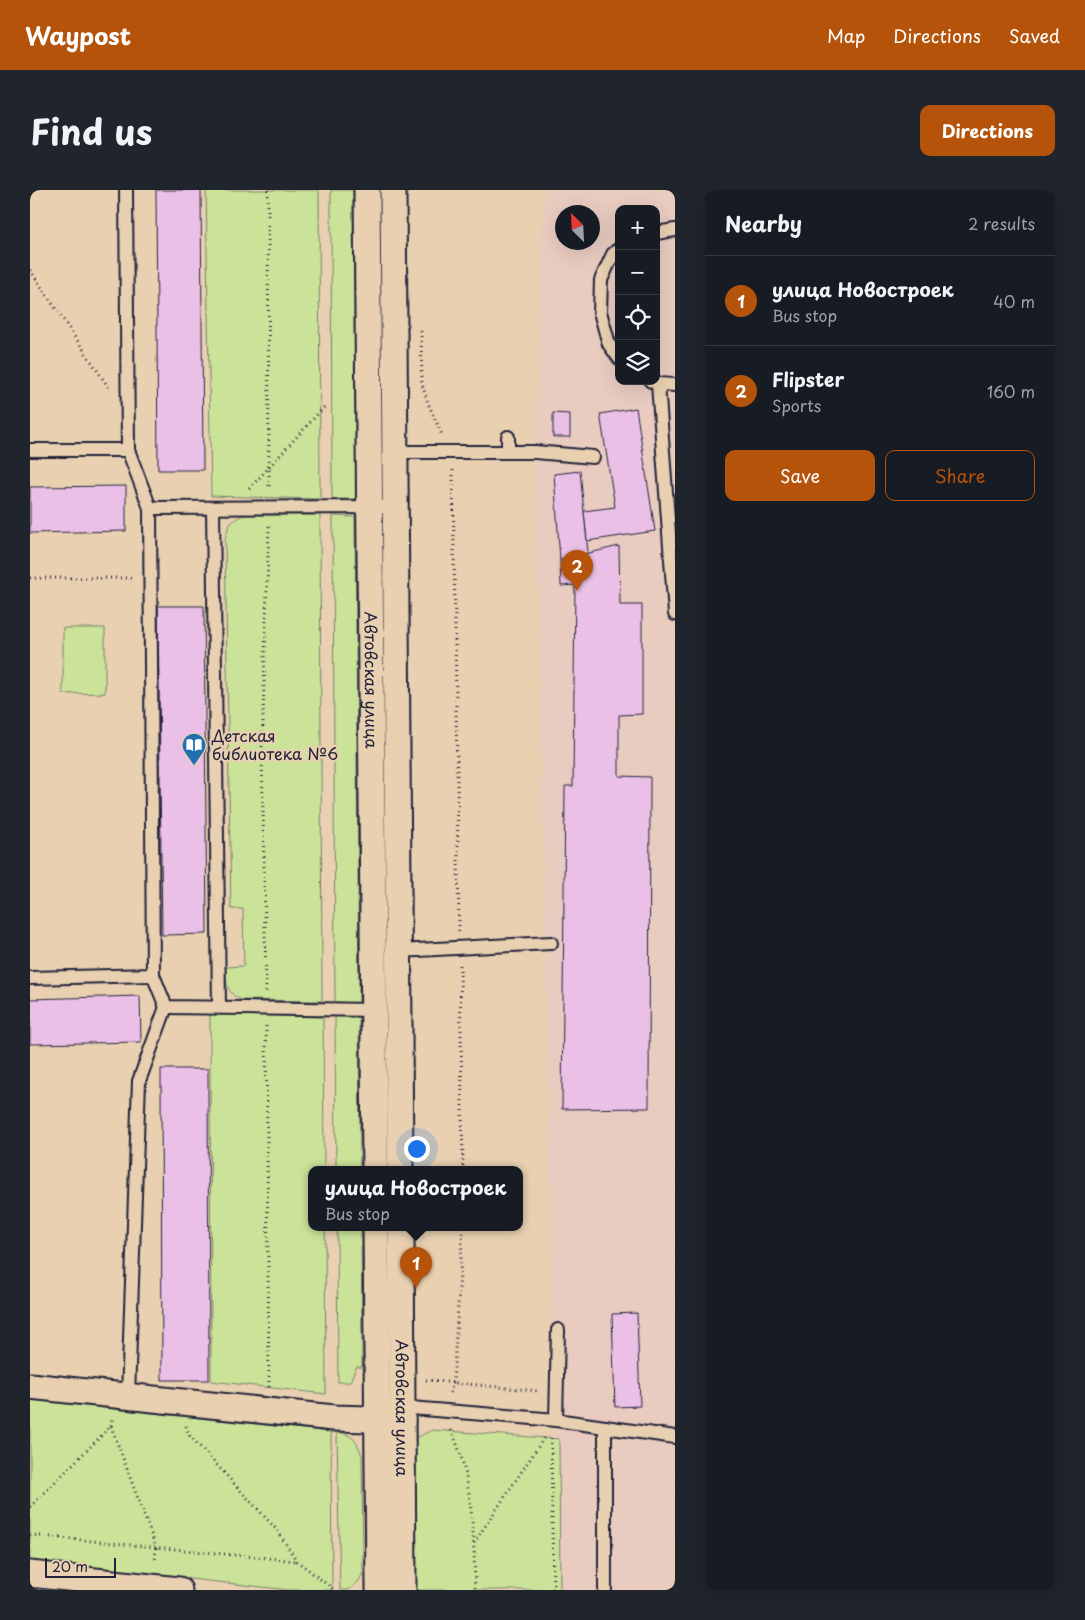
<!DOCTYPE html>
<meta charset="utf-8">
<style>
:root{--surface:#171b24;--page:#20242c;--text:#f1f3f6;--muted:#9ea1a6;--line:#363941;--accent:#b45309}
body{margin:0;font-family:"Playpen Sans",sans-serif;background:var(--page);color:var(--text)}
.controls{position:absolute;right:15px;top:15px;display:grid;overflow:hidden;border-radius:10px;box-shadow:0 5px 20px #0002}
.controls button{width:45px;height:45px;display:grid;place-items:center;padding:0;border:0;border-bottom:1px solid var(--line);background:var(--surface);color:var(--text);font:25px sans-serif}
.compass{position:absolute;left:525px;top:15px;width:45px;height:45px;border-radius:50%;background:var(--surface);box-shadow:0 5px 20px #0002;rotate:336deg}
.scale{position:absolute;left:15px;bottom:12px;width:71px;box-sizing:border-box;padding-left:5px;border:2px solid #22223b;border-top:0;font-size:14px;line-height:18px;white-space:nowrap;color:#22223b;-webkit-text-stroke:4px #e8d0b0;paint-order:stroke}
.you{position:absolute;left:386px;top:958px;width:18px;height:18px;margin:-12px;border:4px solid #fff;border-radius:50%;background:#1a73e8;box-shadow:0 0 0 8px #1a73e833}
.badge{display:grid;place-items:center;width:32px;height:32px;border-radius:50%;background:var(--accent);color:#fff;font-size:16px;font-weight:700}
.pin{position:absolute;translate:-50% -41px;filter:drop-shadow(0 1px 2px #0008)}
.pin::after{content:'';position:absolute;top:26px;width:18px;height:15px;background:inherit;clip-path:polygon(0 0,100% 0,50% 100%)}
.popup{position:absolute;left:278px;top:976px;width:215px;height:65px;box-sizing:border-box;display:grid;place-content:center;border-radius:10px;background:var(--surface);filter:drop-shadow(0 1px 4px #0005);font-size:16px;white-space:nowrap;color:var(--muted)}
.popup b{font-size:19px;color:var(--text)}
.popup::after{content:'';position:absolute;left:50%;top:100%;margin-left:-10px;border:10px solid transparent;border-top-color:var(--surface)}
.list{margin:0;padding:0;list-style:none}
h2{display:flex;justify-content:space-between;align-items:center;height:65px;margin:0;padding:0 20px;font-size:21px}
h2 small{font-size:16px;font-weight:400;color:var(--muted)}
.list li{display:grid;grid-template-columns:32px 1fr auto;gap:15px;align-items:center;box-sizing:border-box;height:90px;padding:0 20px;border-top:1px solid var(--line)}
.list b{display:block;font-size:19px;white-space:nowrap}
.list p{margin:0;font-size:16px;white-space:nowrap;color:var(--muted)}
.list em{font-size:16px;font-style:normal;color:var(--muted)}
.actions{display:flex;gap:10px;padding:15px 20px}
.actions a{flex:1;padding:11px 0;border:1px solid var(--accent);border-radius:10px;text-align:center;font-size:18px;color:var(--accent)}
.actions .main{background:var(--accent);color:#fff}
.icon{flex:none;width:28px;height:28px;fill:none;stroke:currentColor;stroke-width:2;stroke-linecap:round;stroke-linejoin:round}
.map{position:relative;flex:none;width:645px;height:1400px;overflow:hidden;border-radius:10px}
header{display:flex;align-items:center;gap:30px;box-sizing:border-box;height:70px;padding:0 25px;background:var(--accent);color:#fff}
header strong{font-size:24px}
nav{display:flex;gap:28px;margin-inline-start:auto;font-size:18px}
.intro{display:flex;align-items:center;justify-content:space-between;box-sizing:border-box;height:120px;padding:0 30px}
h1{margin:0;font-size:35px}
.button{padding:12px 22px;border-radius:10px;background:var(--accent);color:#fff;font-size:18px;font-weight:700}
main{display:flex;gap:30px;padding:0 30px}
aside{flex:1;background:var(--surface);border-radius:10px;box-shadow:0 5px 20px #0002}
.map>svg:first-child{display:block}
.built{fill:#e9cbc0;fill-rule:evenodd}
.green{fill:#cbe399;stroke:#76826a}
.building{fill:#ebc0e6;stroke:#22223b}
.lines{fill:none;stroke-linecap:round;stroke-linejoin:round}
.service-casing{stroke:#22223b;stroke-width:16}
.minor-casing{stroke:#22223b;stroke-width:29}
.path{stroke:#22223b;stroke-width:3;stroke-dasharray:1 4;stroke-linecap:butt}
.service{stroke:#e8d0b0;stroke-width:12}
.minor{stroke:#e8d0b0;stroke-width:25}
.labels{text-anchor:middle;stroke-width:4.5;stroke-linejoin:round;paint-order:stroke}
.street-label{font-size:16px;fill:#22223b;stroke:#e8d0b0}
.poi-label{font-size:16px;fill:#22223b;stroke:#e8d0b0;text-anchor:start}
</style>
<header>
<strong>Waypost</strong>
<nav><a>Map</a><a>Directions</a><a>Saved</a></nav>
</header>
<div class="intro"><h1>Find us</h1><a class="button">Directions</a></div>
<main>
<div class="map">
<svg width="645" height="1400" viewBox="0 0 645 1400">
<rect width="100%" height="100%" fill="#e8d0b0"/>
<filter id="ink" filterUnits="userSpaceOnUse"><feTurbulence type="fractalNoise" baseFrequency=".02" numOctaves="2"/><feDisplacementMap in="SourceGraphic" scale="10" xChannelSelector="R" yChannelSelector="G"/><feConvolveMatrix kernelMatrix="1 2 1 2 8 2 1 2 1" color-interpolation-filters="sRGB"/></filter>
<g filter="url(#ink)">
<path class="built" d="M514,0H645V1400H529L505,262ZM589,19H626V191H589ZM532,22H562V52H532Z"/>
<g class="green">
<polygon points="176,0 289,0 290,309 181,306"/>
<polygon points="301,0 323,0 326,309 302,309"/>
<path d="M213,325H290L292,811L212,810C196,804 196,792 196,777L214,776L213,719H201L195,350C198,336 200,331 213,325Z"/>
<polygon points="303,326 325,327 329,813 305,812"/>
<polygon points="33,438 75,438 75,503 33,504"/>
<polygon points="180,824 293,827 294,979 282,979 282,1037 295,1037 296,1204 181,1191"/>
<polygon points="305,826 329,827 330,979 306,979"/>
<polygon points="307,1037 331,1037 332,1177 326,1177 320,1192 308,1192"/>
<polygon points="0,1210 301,1242 302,1400 259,1400 0,1371"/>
<polygon points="402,1240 529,1249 530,1400 386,1400 384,1249"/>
<path d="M307,1242C323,1244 327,1251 332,1266L333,1383L328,1392L319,1400H310Z"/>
</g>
<g class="building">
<polygon points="126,0 171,0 173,280 128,280"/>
<polygon points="606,218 625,341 557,351 554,321 585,317 570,224"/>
<polygon points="523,223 540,224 540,247 523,247"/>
<polygon points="550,281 558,363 530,370 524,284"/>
<polygon points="96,296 96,341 0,343 0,297"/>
<polygon points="589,356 590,415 612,415 612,524 589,525 589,586 620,587 619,918 532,919 535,596 543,596 545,395 531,396 530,370"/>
<polygon points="128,416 174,416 177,744 132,745"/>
<polygon points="110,806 111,852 0,854 0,809"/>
<polygon points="131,879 178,879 179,1190 132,1190"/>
<polygon points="607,1123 610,1216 585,1217 582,1124"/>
</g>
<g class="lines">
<defs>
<g id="service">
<polyline points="96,0 98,260 120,318 123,785 136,817 347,820"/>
<polyline points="626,43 645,40"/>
<polyline points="589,59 583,64 571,90 570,122 579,154 589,168"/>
<polyline points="621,191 628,194 645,424"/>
<polyline points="628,194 645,195"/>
<polyline points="0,260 98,260"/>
<polyline points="361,262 505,262 563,267"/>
<polyline points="478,262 478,247"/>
<polyline points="120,318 366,317"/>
<polyline points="183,318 189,817"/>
<polyline points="369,761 521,753"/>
<polyline points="0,788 123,785"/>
<polyline points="98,1206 109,891 136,817"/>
<polyline points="369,1217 526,1230 645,1247"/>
<polyline points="526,1230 528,1140"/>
<polyline points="575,1237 575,1400"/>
</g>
<g id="minor">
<path id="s1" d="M337,0L345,979"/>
<polyline points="363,0 370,979"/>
<polyline points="346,1037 349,1400"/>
<path id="s2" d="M371,1037L373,1400"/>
<polyline points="0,1196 304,1228 372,1230"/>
<polyline points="0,1384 149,1400"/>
</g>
</defs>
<use href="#service" class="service-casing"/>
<use href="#minor" class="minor-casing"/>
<g class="path">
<polyline points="238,0 239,300"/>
<polyline points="0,80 79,198"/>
<polyline points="391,141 392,194 398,213 412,245"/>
<polyline points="423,280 429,741"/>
<polyline points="219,299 295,216"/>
<polyline points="0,388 103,388"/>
<polyline points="430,775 433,979"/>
<polyline points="236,802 232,557 239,336"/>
<polyline points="236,836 239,1197"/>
<polyline points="396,1190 509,1201"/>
<polyline points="420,1203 423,1193 433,1037"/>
<polyline points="81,1236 126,1357 125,1372"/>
<polyline points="156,1236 160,1246 247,1340 267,1371 304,1400"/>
<path d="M421,1240C443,1286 444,1350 445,1400"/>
<polyline points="521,1248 523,1400"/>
<polyline points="0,1317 81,1236 82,1229"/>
<polyline points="0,1345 267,1371"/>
<polyline points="444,1353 514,1248"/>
</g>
<use href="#service" class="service"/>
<use href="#minor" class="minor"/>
</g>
</g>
<defs>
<symbol id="library-pin" viewBox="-11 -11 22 30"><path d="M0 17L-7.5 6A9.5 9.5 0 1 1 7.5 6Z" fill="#1f6fb2" stroke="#e8d0b0"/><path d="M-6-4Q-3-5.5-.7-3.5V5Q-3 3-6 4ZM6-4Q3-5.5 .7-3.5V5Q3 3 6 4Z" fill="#fff"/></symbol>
</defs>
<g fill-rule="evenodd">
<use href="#library-pin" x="150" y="541" width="28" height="38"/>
</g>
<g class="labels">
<g class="street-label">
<text dy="6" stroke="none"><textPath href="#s1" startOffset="490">Автовская улица</textPath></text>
<text dy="6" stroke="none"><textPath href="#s2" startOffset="181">Автовская улица</textPath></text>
</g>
<g class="poi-label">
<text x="182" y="552">Детская<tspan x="182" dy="18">библиотека №6</tspan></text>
</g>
</g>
</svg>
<div class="controls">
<button>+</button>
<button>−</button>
<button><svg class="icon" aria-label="locate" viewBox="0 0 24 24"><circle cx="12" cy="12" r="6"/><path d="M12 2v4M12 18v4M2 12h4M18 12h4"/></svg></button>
<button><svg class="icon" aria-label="layers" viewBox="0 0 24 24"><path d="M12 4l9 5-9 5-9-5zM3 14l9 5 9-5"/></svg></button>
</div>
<svg class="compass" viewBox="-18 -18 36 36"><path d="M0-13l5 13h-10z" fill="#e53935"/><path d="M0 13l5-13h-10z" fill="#9ea1a6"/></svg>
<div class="scale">20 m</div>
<div class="you"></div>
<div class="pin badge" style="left:386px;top:1098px">1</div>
<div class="popup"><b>улица Новостроек</b>Bus stop</div>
<div class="pin badge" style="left:547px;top:401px">2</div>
</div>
<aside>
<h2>Nearby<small>2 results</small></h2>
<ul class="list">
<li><span class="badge">1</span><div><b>улица Новостроек</b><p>Bus stop</p></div><em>40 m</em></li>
<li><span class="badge">2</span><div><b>Flipster</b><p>Sports</p></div><em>160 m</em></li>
</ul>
<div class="actions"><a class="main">Save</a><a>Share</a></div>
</aside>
</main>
